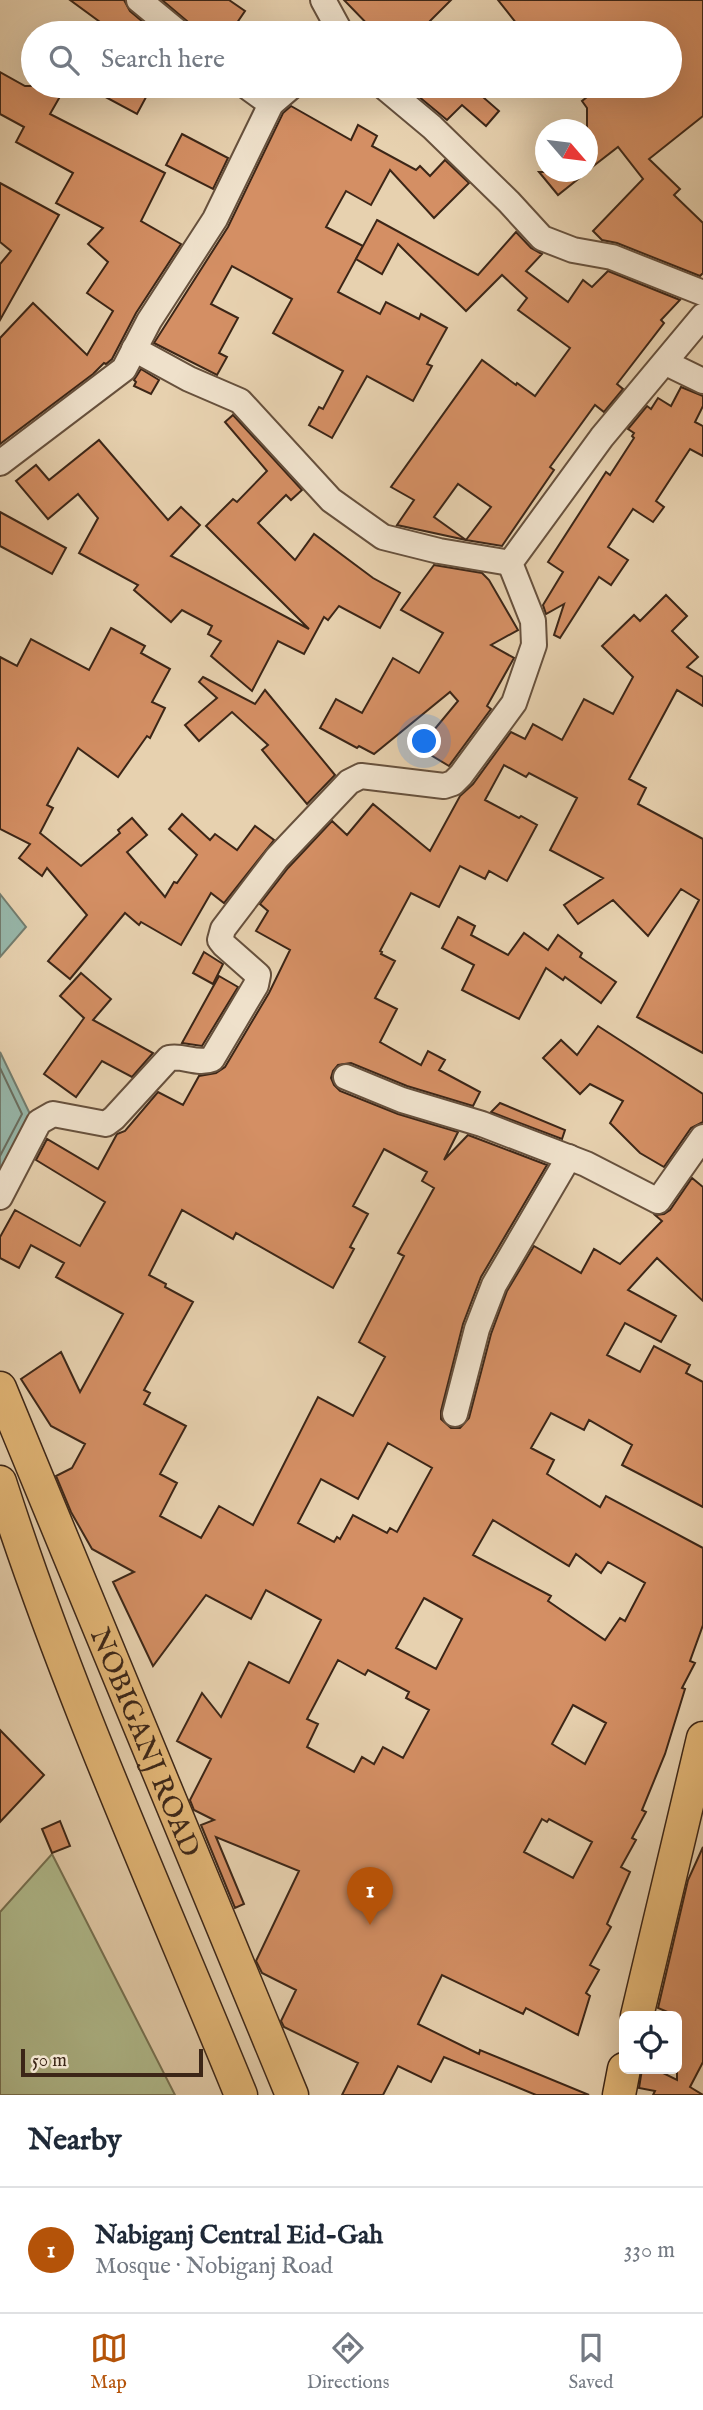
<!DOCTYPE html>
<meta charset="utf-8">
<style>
:root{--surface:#fff;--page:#f6f6f7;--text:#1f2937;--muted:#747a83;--line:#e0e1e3;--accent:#b45309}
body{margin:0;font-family:"IM FELL English",serif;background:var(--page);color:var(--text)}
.controls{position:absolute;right:21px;bottom:21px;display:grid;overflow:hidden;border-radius:10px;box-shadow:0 7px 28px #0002}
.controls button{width:63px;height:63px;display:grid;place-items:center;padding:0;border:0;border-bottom:2px solid var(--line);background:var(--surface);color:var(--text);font:35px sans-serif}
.compass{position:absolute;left:535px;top:119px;width:63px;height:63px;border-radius:50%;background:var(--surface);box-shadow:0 7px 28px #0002;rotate:118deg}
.scale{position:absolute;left:21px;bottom:18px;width:182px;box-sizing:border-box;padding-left:7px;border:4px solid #3c2617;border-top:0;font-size:19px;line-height:24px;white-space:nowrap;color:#3c2617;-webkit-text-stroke:5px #efe1cb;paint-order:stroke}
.you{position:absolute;left:425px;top:742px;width:24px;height:24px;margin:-18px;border:5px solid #fff;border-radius:50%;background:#1a73e8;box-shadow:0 0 0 10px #1a73e833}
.badge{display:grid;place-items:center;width:46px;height:46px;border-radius:50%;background:var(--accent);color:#fff;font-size:23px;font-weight:700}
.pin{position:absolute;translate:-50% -58px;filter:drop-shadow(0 2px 4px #0008)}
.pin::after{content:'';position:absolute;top:37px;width:24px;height:21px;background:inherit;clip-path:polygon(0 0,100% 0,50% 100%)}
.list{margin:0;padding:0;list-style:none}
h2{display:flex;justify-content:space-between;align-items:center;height:91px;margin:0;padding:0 28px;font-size:30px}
h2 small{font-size:23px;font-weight:400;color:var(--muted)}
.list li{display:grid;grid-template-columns:46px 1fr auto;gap:21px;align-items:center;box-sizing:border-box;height:126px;padding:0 28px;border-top:2px solid var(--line)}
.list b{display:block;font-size:26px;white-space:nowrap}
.list p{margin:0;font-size:23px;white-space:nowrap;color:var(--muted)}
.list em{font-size:23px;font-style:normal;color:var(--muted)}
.icon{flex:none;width:38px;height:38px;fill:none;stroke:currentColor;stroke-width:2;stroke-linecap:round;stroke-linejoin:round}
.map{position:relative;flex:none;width:703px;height:2095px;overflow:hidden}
.search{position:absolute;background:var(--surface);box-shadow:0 7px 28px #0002;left:21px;right:21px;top:21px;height:77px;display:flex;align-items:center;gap:18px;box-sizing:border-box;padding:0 24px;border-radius:38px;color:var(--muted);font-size:26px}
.sheet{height:217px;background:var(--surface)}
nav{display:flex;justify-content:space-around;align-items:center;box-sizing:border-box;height:98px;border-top:2px solid var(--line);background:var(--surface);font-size:19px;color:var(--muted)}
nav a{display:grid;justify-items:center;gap:4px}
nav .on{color:var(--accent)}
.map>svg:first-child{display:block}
.green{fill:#b1bd8f;stroke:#767253;stroke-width:2}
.water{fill:#97b7aa;stroke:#737d6f;stroke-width:2}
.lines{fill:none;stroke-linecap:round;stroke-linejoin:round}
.shore{stroke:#6a6e60;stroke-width:2}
.building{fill:#d48f64;stroke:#3c2617;stroke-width:2;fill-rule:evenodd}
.minor-casing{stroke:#67513d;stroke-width:28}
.major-casing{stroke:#3c2617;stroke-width:35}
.minor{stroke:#efe1cb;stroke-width:24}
.major{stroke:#e4b878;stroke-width:32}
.labels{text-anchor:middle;stroke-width:6;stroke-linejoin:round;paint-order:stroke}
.street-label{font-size:28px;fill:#3c2617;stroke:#efe1cb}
</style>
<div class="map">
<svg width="703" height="2095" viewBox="0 0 703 2095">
<rect width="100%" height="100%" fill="#e7d1af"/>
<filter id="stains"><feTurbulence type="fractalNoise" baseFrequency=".00286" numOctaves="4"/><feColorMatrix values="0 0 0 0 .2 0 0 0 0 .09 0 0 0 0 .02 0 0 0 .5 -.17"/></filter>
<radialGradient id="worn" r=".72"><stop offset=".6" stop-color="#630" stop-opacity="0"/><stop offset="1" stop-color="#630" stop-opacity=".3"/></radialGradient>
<polygon class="green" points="52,1854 175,2095 0,2095 0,1912"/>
<g class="water">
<polygon points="0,894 26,927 0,957"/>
<polygon points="0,1052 30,1114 0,1171"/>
</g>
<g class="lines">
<polyline class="shore" points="0,1068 22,1114 0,1156"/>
</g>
<g class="building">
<polygon points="70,0 124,0 130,11 156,33 93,33 100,22"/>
<polygon points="162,0 229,0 245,11 230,33 194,33 188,22"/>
<polygon points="344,0 451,0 418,33 376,33"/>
<polygon points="498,0 703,0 703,116 649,159 680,189 674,195 703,223 703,273 700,276 617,243 602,240 593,231 643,179 618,147 587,171 587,108 582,101 601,86 670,86 670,33 524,33"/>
<polygon points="0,72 25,86 66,86 50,114 165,173 141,221 181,244 136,313 112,359 106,364 104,363 93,374 0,444 0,338 33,303 87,355 113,311 87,293 108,262 88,244 103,228 56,203 73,173 16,142 24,127 0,114"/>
<polygon points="85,86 152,86 137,114"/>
<polygon points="406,86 480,86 476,91 499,111 486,126 462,105 447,120"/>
<polygon points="291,106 351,140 358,125 377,136 372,146 416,170 420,166 430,176 445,160 469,183 434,218 390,170 371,205 346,191 326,227 363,246 338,292 380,314 386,302 419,319 421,314 447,328 427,364 432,366 413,401 367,376 332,438 309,425 319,407 323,409 343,371 273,333 292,299 232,266 211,304 238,318 219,353 227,357 217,375 154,343 228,227 283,113"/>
<polygon points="182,134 228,158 213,189 166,165"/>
<polygon points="539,172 587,172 558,195"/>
<polygon points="0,183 59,215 0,320 0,264 11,251 0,242"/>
<polygon points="377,220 478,275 516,232 531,248 542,254 526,271 568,302 583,280 592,287 608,271 680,300 661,320 664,323 617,384 623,389 604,412 595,405 571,438 550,467 554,470 502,546 466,540 491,507 458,484 434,517 466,540 397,525 414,500 391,487 482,360 516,385 517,383 535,396 570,348 518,310 527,298 502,275 466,311 398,244 382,274 356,259"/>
<polygon points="141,369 159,380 151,394 134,386 136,382 134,380"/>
<polygon points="681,387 703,396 703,406 695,422 703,426 703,456 690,449 656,501 664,507 653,522 633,509 608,547 628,560 611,585 599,577 560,638 554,635 564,604 546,614 543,605 563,572 548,562 606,472 610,475 634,438 632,436 634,433 628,429 647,406 651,409 658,398 671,406"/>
<polygon points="233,415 302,490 291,500 286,495 258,523 295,560 314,534 373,578 400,593 380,628 339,606 328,620 324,617 304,654 278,641 252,691 211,656 221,641 208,634 212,626 182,610 171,622 134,590 138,585 79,553 98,518 78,494 48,519 16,481 36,465 49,480 99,440 168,520 181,507 200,525 171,556 309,629 206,526 233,499 237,502 267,471 225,422"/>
<polygon points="0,512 66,548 52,574 0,546"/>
<polygon points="434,565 482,573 489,580 518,630 491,645 514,658 487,706 491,709 449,766 419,748 458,701 450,692 374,754 359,746 357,748 320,728 336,699 362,713 393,658 419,673 443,633 401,610"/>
<path d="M666,595L687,616L672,631L698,657L687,667L703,677V706L677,690L629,779L646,788L638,804L703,839V1053L637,1017L699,900L681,889L648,936L613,900L578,924L564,905L603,878L550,850L577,798L529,773L526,777L504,765L485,800L519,818L521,816L537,825L507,881L489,871L485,879L460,866L439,907L411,893L380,951L382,952L381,954L395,961L375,998L397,1009L380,1042L421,1065L428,1051L445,1060L439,1070L480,1092L473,1106L407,1086L351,1063L338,1065L333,1071L331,1078L334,1085L340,1091L398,1114L458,1132L444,1160L468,1135L547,1165L481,1277L463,1324L441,1411V1419L451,1428H460L469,1418L491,1334L507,1291L534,1246L581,1273L594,1249L620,1264L662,1221L655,1215L664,1214L670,1210L692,1178L703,1187V1301L657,1258L628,1290L676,1316L661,1342L625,1323L607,1355L640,1372L654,1346L690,1365L686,1373L703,1382V1507L622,1465L632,1445L589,1420L584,1430L551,1413L531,1448L554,1460L547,1474L600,1507L606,1496L703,1548V1625L690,1661L695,1663L682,1688L685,1689L665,1754L642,1810L646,1812L632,1838L636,1840L621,1867L630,1872L607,1924L611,1927L590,1965L599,1970L586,1993L590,1996L578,2035L526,2008L523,2014L442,1975L418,2024L479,2054L480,2050L589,2095H536L444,2057L431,2082L398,2066L383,2095H342L358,2063L284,2027L281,2021L296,1990L262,1973L256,1961L299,1871L216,1837L244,1904L235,1908L201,1825L214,1820L194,1810L190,1800L211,1759L177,1741L202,1693L221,1717L249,1662L289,1683L321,1620L266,1590L251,1619L206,1595L153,1666L113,1582L134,1572L92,1549L71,1512L56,1476L72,1468L85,1444L51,1426L21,1379L61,1352L80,1392L123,1314L56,1277L64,1263L31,1245L19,1268L0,1258V1237L15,1210L80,1246L105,1202L36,1160L47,1139L98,1169L117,1134L125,1131L158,1092L183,1105L199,1076L216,1073L225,1067L269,993L290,950L256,931L268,911L260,904L288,868L332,821L347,835L373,804L430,851L460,796L473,784L511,732L525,739L533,724L562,740L584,699L613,714L633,677L602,646L634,615L640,621ZM384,1149L427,1172L422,1181L434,1188L398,1253L404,1256L359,1342L385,1357L353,1416L318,1397L253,1525L219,1506L201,1538L160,1516L177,1483L160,1474L186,1426L144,1404L150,1393L144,1390L193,1302L165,1287L166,1284L149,1275L182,1210L233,1239L236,1233L333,1288L354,1249L350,1247L368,1214L353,1206ZM388,1443L432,1468L397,1532L390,1528L387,1533L353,1515L340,1539L337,1537L334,1542L298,1523L321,1479L358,1499ZM493,1520L569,1566L576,1554L601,1573L608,1562L645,1583L625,1621L620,1618L605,1640L548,1601L551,1596L473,1555ZM424,1598L462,1619L436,1669L396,1648ZM338,1660L365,1675L368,1670L409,1692L406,1698L429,1710L403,1758L383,1747L374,1764L362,1757L354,1772L307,1747L318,1724L307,1719ZM573,1705L606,1723L585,1764L552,1744ZM542,1819L547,1822L549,1819L592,1842L573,1878L524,1852Z"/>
<polygon points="111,628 145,646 141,653 170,669 152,702 165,708 150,738 147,736 118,777 78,748 47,805 53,808 40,833 81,866 120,833 118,830 132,818 147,835 127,852 165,897 174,882 177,883 197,855 169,829 182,814 210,840 215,834 237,850 255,826 274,840 224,903 211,893 181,945 141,922 139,925 125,913 70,979 48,961 87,915 47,868 42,876 19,858 30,844 0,829 0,657 17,666 31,639 89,670"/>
<polygon points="203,677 255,704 265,690 335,775 307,804 262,750 268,745 232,712 199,741 185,725 217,698 199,682"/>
<polygon points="458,917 475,926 471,935 508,955 524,933 548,950 558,935 582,953 580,957 616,982 601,1003 565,977 563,980 546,968 519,1019 462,990 474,965 442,948"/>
<polygon points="204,952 223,964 213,984 193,973"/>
<polygon points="81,973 111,999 93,1020 153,1053 132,1077 102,1061 76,1097 44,1074 84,1018 60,996"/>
<polygon points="219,976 238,987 202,1046 182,1043"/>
<polygon points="598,1026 703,1094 703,1122 691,1128 664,1167 640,1153 610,1123 623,1101 590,1084 580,1094 543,1058 561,1040 577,1055"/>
<polygon points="500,1103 565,1130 562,1139 491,1112"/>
<polygon points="0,1730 44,1775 0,1822"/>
<polygon points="60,1821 70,1846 52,1853 42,1829"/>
<polygon points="703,1847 703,2062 690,2087 703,2095 653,2095 655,2091 639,2088 642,2069 655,2069 677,2080 677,2016 658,2008 688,1880"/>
</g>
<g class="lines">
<defs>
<g id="minor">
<polyline points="139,0 179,33"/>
<polyline points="323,0 341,33"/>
<polyline points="246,86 271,104"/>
<polyline points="383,86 432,127 509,202 542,238 573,250 612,257 703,293"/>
<polyline points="134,349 189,379 240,401 331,500 383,537 439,551 510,563"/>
<polyline points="666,363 703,381"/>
<polyline points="0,463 124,369 149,321 215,219 271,104 292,86"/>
<polyline points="346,1077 402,1100 482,1124 586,1164 658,1201 703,1137"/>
<path d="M0,1197L39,1122L53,1114L106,1124L114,1118L169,1058C184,1055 197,1065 212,1059L256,985L258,975L224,945L220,940L223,929L277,858L349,782L361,776L444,786L453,783L461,775L514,703L534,645L533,621L510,563L602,437L703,316"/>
<polyline points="455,1414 477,1329 494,1285 569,1157"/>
</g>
<g id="major">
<path id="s1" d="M0,1388L292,2095"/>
<path d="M0,1482C67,1691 158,1892 241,2095"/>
<polyline points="637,2016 703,1738"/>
<polyline points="619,2095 624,2069"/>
</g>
</defs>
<use href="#minor" class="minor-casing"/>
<use href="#major" class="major-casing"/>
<use href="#minor" class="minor"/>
<use href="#major" class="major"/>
</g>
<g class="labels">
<g class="street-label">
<text dy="10" stroke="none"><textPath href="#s1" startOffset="383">NOBIGANJ ROAD</textPath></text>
</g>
</g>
<rect width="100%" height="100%" filter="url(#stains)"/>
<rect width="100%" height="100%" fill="url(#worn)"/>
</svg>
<div class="controls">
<button><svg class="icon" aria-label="locate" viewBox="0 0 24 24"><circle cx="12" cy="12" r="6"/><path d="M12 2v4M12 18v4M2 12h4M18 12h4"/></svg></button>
</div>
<svg class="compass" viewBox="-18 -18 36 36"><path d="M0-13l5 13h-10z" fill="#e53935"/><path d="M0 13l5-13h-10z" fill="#747a83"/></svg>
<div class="scale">50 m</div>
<div class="you"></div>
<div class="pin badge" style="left:370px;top:1925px">1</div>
<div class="search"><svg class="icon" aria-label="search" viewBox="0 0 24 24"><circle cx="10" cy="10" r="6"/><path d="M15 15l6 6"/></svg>Search here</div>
</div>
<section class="sheet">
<h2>Nearby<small></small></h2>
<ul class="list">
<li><span class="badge">1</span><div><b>Nabiganj Central Eid-Gah</b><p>Mosque · Nobiganj Road</p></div><em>330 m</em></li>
</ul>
</section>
<nav>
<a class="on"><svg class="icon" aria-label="map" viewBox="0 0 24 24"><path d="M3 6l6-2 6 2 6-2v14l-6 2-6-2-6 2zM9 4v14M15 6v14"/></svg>Map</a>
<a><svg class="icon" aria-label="directions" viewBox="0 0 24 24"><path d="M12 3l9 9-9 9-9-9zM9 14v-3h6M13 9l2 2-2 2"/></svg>Directions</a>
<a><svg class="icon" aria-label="saved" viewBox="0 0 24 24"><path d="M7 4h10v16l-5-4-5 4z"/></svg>Saved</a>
</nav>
